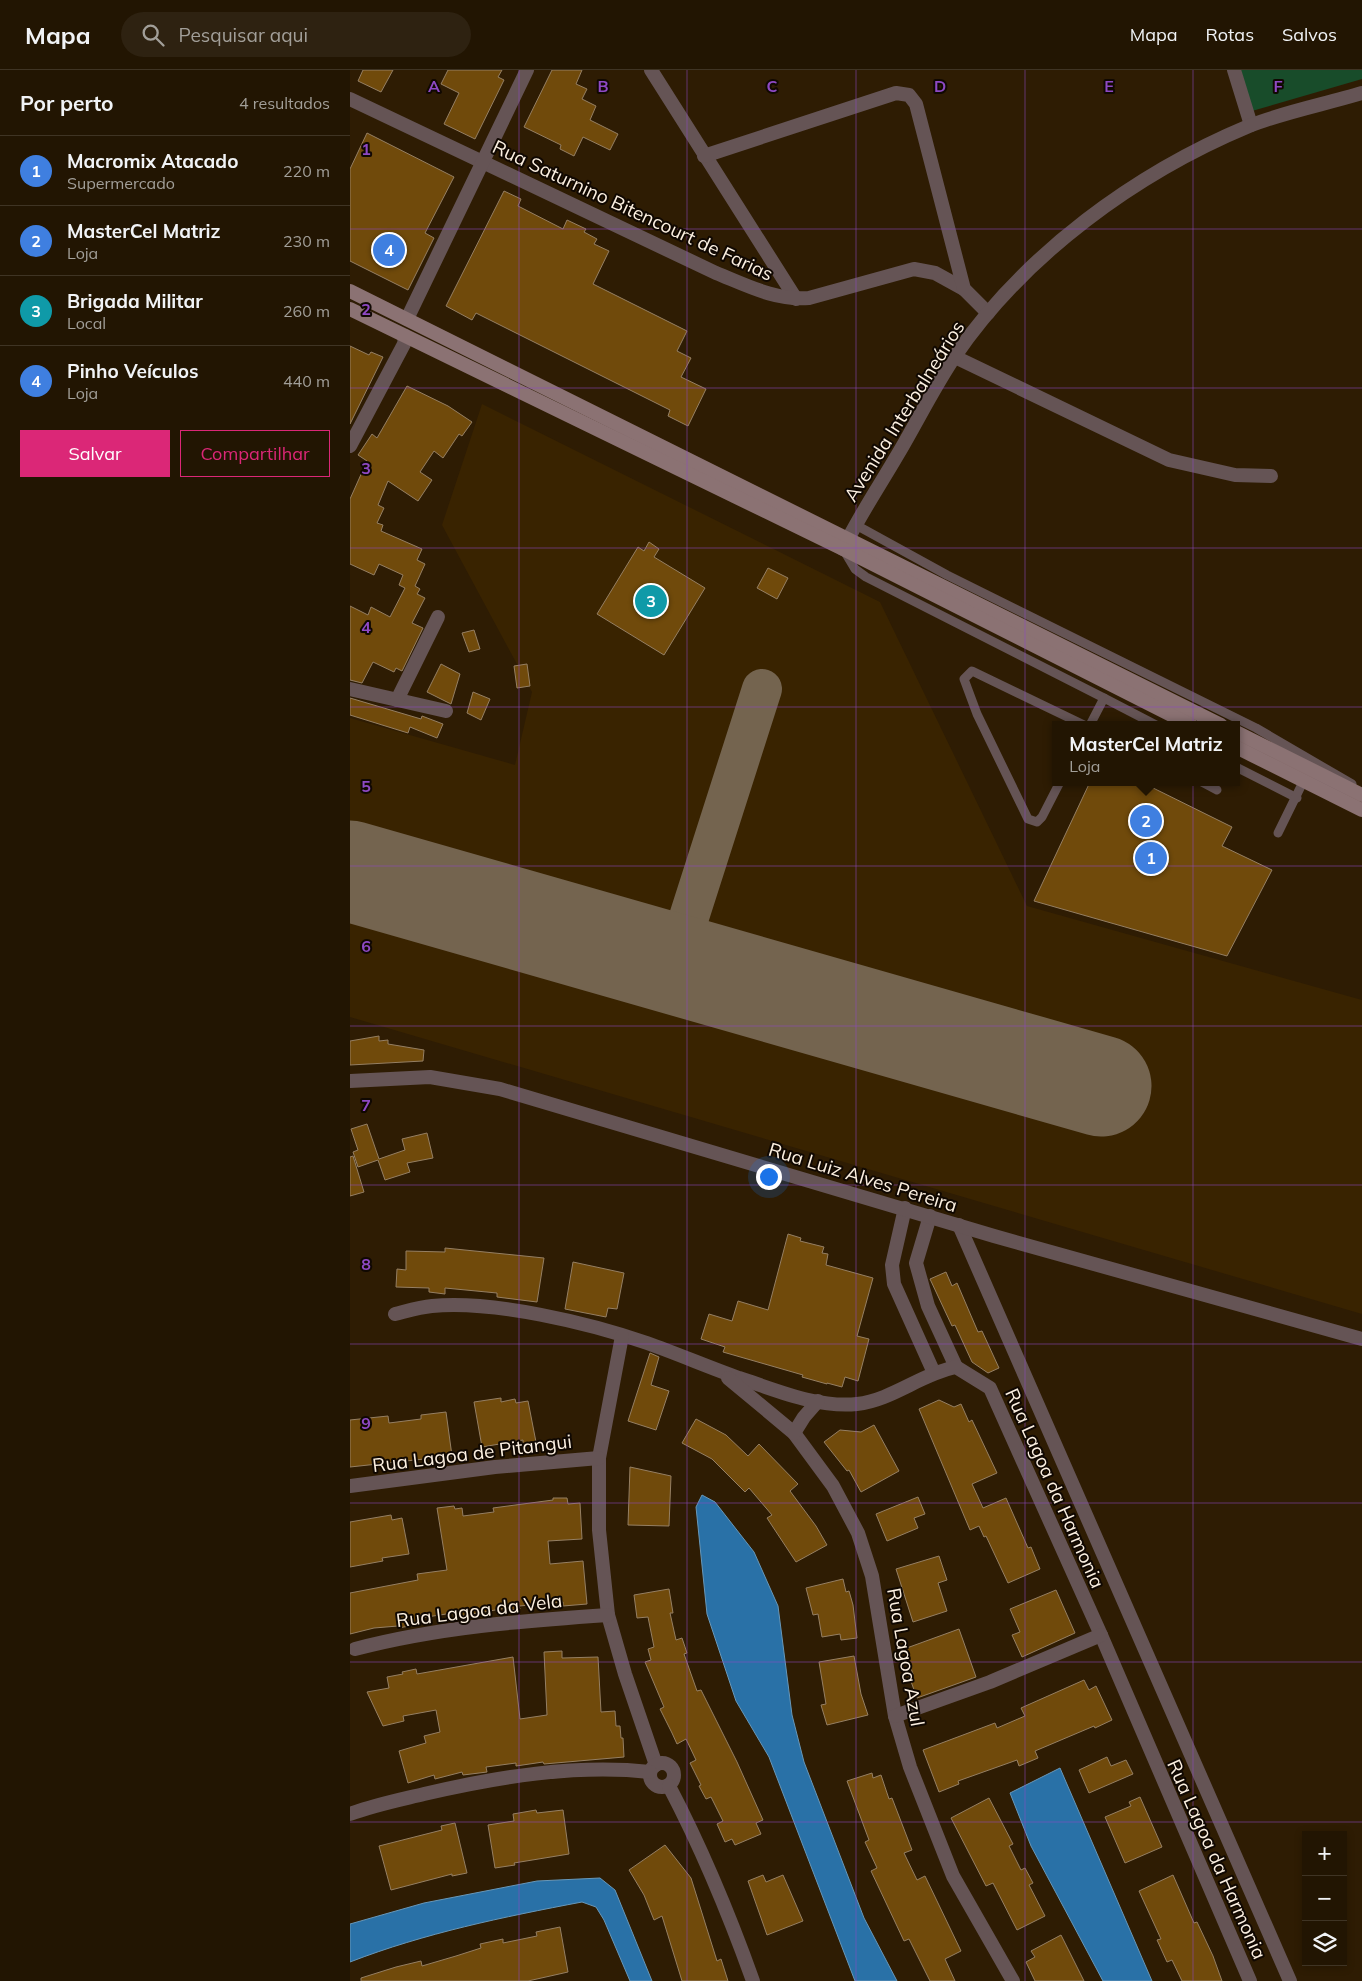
<!DOCTYPE html>
<html lang="pt">
<meta charset="utf-8">
<style>
:root{--surface:#221502;--page:#2e2211;--text:#f1f3f6;--muted:#a29f99;--line:#3f3424;--accent:#db2777}
body{margin:0;font-family:Mulish,sans-serif;background:var(--page);color:var(--text)}
.controls{position:absolute;right:15px;bottom:15px;display:grid;overflow:hidden;border-radius:0px;box-shadow:0 2px 8px #0003}
.controls button{width:45px;height:45px;display:grid;place-items:center;padding:0;border:0;border-bottom:1px solid var(--line);background:var(--surface);color:var(--text);font:25px sans-serif}
.you{position:absolute;left:418px;top:1106px;width:18px;height:18px;margin:-12px;border:4px solid #fff;border-radius:50%;background:#1a73e8;box-shadow:0 0 0 8px #1a73e833}
.badge{display:grid;place-items:center;width:32px;height:32px;border-radius:50%;background:var(--accent);color:#fff;font-size:16px;font-weight:700}
.pin{position:absolute;translate:-50% -50%;border:2px solid #fff;box-shadow:0 1px 5px #0006}
.popup{position:absolute;left:702px;top:651px;width:188px;height:65px;box-sizing:border-box;display:grid;place-content:center;border-radius:0px;background:var(--surface);filter:drop-shadow(0 1px 4px #0005);font-size:16px;white-space:nowrap;color:var(--muted)}
.popup b{font-size:19px;color:var(--text)}
.popup::after{content:'';position:absolute;left:50%;top:100%;margin-left:-10px;border:10px solid transparent;border-top-color:var(--surface)}
.list{margin:0;padding:0;list-style:none}
h2{display:flex;justify-content:space-between;align-items:center;height:65px;margin:0;padding:0 20px;font-size:21px}
h2 small{font-size:16px;font-weight:400;color:var(--muted)}
.list li{display:grid;grid-template-columns:32px 1fr auto;gap:15px;align-items:center;box-sizing:border-box;height:70px;padding:0 20px;border-top:1px solid var(--line)}
.list b{display:block;font-size:19px;white-space:nowrap}
.list p{margin:0;font-size:16px;white-space:nowrap;color:var(--muted)}
.list em{font-size:16px;font-style:normal;color:var(--muted)}
.actions{display:flex;gap:10px;padding:15px 20px}
.actions a{flex:1;padding:11px 0;border:1px solid var(--accent);border-radius:0px;text-align:center;font-size:18px;color:var(--accent)}
.actions .main{background:var(--accent);color:#fff}
.icon{flex:none;width:28px;height:28px;fill:none;stroke:currentColor;stroke-width:2;stroke-linecap:round;stroke-linejoin:round}
.map{position:relative;flex:none;width:1012px;height:1911px;overflow:hidden}
header{display:flex;align-items:center;gap:30px;box-sizing:border-box;height:70px;padding:0 25px;background:var(--surface);border-bottom:1px solid var(--line)}
header strong{font-size:24px}
nav{display:flex;gap:28px;margin-inline-start:auto;font-size:18px}
.search{width:350px;height:45px;background:var(--page);display:flex;align-items:center;gap:12px;box-sizing:border-box;padding:0 18px;border-radius:28px;color:var(--muted);font-size:19px}
main{display:flex}
aside{flex:1;background:var(--surface)}
.map>svg:first-child{display:block}
.built{fill:#392300}
.green{fill:#184c2a}
.water{fill:#2971a7;stroke:#6897b8}
.lines{fill:none;stroke-linecap:round;stroke-linejoin:round}
.taxiway{stroke:#74644f;stroke-width:40}
.runway{stroke:#74644f;stroke-width:101}
.building{fill:#704a0b;stroke:#957f63}
.service{stroke:#655455;stroke-width:9}
.minor{stroke:#655455;stroke-width:14}
.tertiary{stroke:#655455;stroke-width:14}
.secondary{stroke:#8b7273;stroke-width:14}
.grid{fill:none;stroke:#8e49c4;stroke-width:1;stroke-opacity:0.55}
.labels{text-anchor:middle;stroke-width:4;stroke-linejoin:round;paint-order:stroke}
.street-label{font-size:19px;fill:#fcf0e1;stroke:#100802}
.grid-label{font-size:16px;text-anchor:middle;font-weight:bold;fill:#8e49c4;stroke:#100802;stroke-width:4;stroke-linejoin:round;paint-order:stroke}
</style>
<header>
<strong>Mapa</strong>
<div class="search"><svg class="icon" aria-label="search" viewBox="0 0 24 24"><circle cx="10" cy="10" r="6"/><path d="M15 15l6 6"/></svg>Pesquisar aqui</div>
<nav><a>Mapa</a><a>Rotas</a><a>Salvos</a></nav>
</header>
<main>
<aside>
<h2>Por perto<small>4 resultados</small></h2>
<ul class="list">
<li><span class="badge" style="background:#3f7fe0">1</span><div><b>Macromix Atacado</b><p>Supermercado</p></div><em>220 m</em></li>
<li><span class="badge" style="background:#3f7fe0">2</span><div><b>MasterCel Matriz</b><p>Loja</p></div><em>230 m</em></li>
<li><span class="badge" style="background:#0f9aa8">3</span><div><b>Brigada Militar</b><p>Local</p></div><em>260 m</em></li>
<li><span class="badge" style="background:#3f7fe0">4</span><div><b>Pinho Veículos</b><p>Loja</p></div><em>440 m</em></li>
</ul>
<div class="actions"><a class="main">Salvar</a><a>Compartilhar</a></div>
</aside>
<div class="map">
<svg width="1012" height="1911" viewBox="0 0 1012 1911">
<rect width="100%" height="100%" fill="#2e1c03"/>
<polygon class="built" points="132,334 530,532 677,836 1012,930 1012,1244 0,947 0,648 165,695 182,622 92,455"/>
<polygon class="green" points="891,0 1012,0 1012,9 902,41"/>
<g class="water">
<polygon points="352,1425 365,1432 404,1482 428,1536 442,1645 454,1692 514,1848 547,1911 505,1911 419,1687 386,1631 357,1544 346,1437"/>
<polygon points="710,1698 802,1911 753,1911 681,1776 660,1723"/>
<path d="M250,1808L265,1820L302,1911H280L254,1850L246,1837L232,1832C153,1847 75,1863 0,1892V1854L74,1833L187,1811Z"/>
</g>
<g class="lines">
<polyline class="taxiway" points="324,894 412,619"/>
<polyline class="runway" points="0,801 751,1016"/>
</g>
<g class="building">
<polygon points="13,0 43,0 31,22 8,11"/>
<polygon points="98,0 152,0 148,7 154,10 125,69 94,54 109,23 91,14"/>
<polygon points="202,0 232,0 226,14 237,19 232,29 246,36 240,50 268,64 260,80 233,67 224,86 210,79 211,75 174,57"/>
<polygon points="17,63 104,107 75,163 84,168 58,220 0,191 0,99"/>
<polygon points="154,121 171,129 168,136 213,159 217,150 236,159 234,162 247,169 244,174 259,181 243,214 337,261 327,281 341,288 331,307 356,319 338,356 318,346 320,340 126,243 122,250 96,236"/>
<polygon points="0,276 19,285 21,282 33,287 0,354"/>
<polygon points="57,316 98,336 122,352 112,366 109,364 93,388 84,381 70,402 82,410 68,431 38,411 28,435 34,438 27,453 33,455 31,461 72,479 67,490 75,494 65,516 70,519 67,524 75,528 62,553 73,558 52,601 46,598 44,602 23,592 12,613 0,610 0,536 18,545 21,537 40,547 55,518 49,515 53,505 29,494 24,505 0,494 0,429 17,391 8,385 22,364 27,368"/>
<polygon points="299,472 309,479 304,487 355,518 314,585 247,544 288,477 294,481"/>
<polygon points="418,498 438,508 427,529 407,518"/>
<polygon points="124,560 130,579 119,582 112,563"/>
<polygon points="91,594 110,604 101,634 77,622"/>
<polygon points="177,594 180,616 167,618 164,596"/>
<polygon points="123,622 140,629 131,650 117,643"/>
<polygon points="0,628 71,649 72,646 93,654 87,668 60,657 58,663 0,645"/>
<polygon points="740,712 791,712 882,757 872,776 922,800 877,886 684,831"/>
<polygon points="29,966 29,971 38,970 38,974 74,980 73,991 0,995 0,971"/>
<polygon points="17,1054 29,1089 55,1080 52,1069 77,1063 83,1088 57,1093 60,1102 35,1110 28,1090 8,1097 3,1082 8,1080 1,1059"/>
<polygon points="3,1086 14,1122 0,1126 0,1087"/>
<polygon points="438,1164 451,1168 450,1171 474,1177 472,1183 478,1184 476,1195 523,1208 507,1266 519,1269 508,1311 495,1307 492,1317 477,1313 477,1314 452,1307 453,1305 373,1282 375,1277 351,1269 359,1244 382,1251 388,1231 418,1240"/>
<polygon points="95,1178 194,1188 187,1232 147,1227 147,1223 95,1218 95,1224 79,1222 79,1218 46,1217 47,1199 56,1200 56,1181 95,1182"/>
<polygon points="223,1192 274,1203 267,1239 258,1238 256,1247 215,1239"/>
<polygon points="596,1202 602,1216 607,1213 628,1262 632,1261 649,1298 638,1303 622,1292 605,1255 602,1256 580,1209"/>
<polygon points="300,1283 309,1287 301,1315 319,1321 306,1360 278,1351"/>
<polygon points="151,1328 151,1332 165,1329 166,1333 178,1331 186,1372 173,1374 173,1370 132,1377 124,1332"/>
<polygon points="589,1330 604,1337 611,1334 619,1352 622,1350 647,1403 622,1414 633,1438 656,1428 678,1478 681,1477 690,1499 658,1513 636,1466 634,1467 629,1456 620,1460 569,1339"/>
<polygon points="96,1342 102,1386 0,1397 0,1350 38,1346 39,1353 71,1349 71,1345"/>
<polygon points="346,1349 376,1365 398,1386 409,1374 448,1414 440,1421 466,1456 477,1475 446,1492 417,1448 422,1445 399,1418 395,1422 362,1389 332,1373"/>
<polygon points="524,1355 549,1401 511,1422 499,1400 497,1401 474,1372 490,1360 511,1362"/>
<polygon points="280,1397 321,1406 319,1456 278,1455"/>
<polygon points="568,1427 575,1444 564,1448 568,1458 537,1471 526,1444"/>
<polygon points="203,1428 217,1428 218,1434 230,1433 232,1469 198,1471 200,1494 233,1491 237,1534 213,1536 213,1532 169,1536 170,1539 157,1540 157,1538 104,1547 103,1543 70,1548 71,1554 48,1558 48,1556 24,1558 0,1564 0,1523 68,1510 67,1504 97,1500 87,1438 104,1436 105,1439 112,1438 113,1446 144,1442 143,1438 203,1430"/>
<polygon points="41,1445 42,1450 52,1448 59,1484 32,1488 33,1491 0,1497 0,1452"/>
<polygon points="589,1486 597,1510 588,1513 597,1541 563,1552 546,1499"/>
<polygon points="493,1509 496,1522 499,1521 503,1535 507,1568 491,1570 490,1564 472,1567 468,1544 463,1545 456,1518"/>
<polygon points="319,1519 323,1543 320,1543 326,1570 332,1568 337,1583 334,1584 347,1621 351,1620 387,1692 413,1750 406,1753 411,1764 385,1775 382,1769 375,1772 367,1754 373,1751 361,1727 356,1729 349,1716 351,1715 340,1693 346,1690 336,1669 327,1674 322,1663 310,1639 314,1637 295,1592 301,1590 298,1579 304,1577 298,1547 287,1548 284,1525"/>
<polygon points="706,1520 725,1563 672,1587 662,1565 670,1562 660,1539"/>
<polygon points="609,1559 626,1607 567,1628 559,1606 563,1604 554,1579"/>
<polygon points="212,1581 212,1588 248,1587 251,1642 265,1641 266,1656 270,1656 271,1668 273,1668 274,1687 194,1694 193,1692 166,1696 166,1693 136,1697 137,1702 113,1705 112,1702 85,1709 84,1705 58,1713 49,1681 76,1673 74,1666 90,1662 86,1640 53,1646 54,1651 33,1656 17,1622 39,1618 37,1607 53,1604 52,1602 66,1599 67,1604 163,1587 170,1649 197,1645 194,1582"/>
<polygon points="504,1586 511,1624 518,1645 477,1655 471,1635 476,1634 469,1592"/>
<polygon points="734,1610 739,1620 746,1616 762,1650 745,1658 744,1656 685,1681 688,1688 669,1696 667,1690 608,1711 609,1714 589,1722 573,1680 645,1653 647,1658 675,1646 671,1638"/>
<polygon points="757,1687 761,1696 776,1690 783,1704 739,1723 729,1700"/>
<polygon points="522,1703 523,1708 531,1705 539,1729 542,1728 562,1780 554,1783 567,1810 575,1806 611,1881 595,1889 605,1911 580,1911 559,1869 554,1871 521,1801 527,1798 515,1772 519,1770 497,1711"/>
<polygon points="790,1727 812,1777 775,1793 755,1747 781,1736 779,1732"/>
<polygon points="639,1728 663,1774 659,1776 671,1800 675,1798 683,1813 679,1815 695,1846 667,1860 643,1813 636,1816 601,1748"/>
<polygon points="186,1740 187,1743 213,1740 219,1784 164,1793 165,1795 145,1798 138,1755 164,1751 163,1744"/>
<polygon points="105,1753 117,1803 102,1806 102,1804 41,1820 29,1776 92,1760 91,1756"/>
<polygon points="315,1775 341,1808 367,1891 371,1889 378,1911 332,1911 312,1846 304,1850 294,1825 279,1800"/>
<polygon points="413,1805 416,1812 433,1805 453,1851 417,1865 398,1811"/>
<polygon points="823,1805 844,1853 847,1852 863,1886 872,1911 832,1911 822,1890 817,1892 807,1870 811,1869 789,1821"/>
<polygon points="210,1857 218,1902 178,1911 11,1911 11,1908 46,1897 71,1891 72,1896 106,1886 131,1878 130,1874 153,1869 153,1873 187,1866 186,1862"/>
<polygon points="711,1865 734,1911 685,1911 676,1892 685,1887 681,1881"/>
</g>
<g class="lines">
<g class="service">
<polyline points="506,455 597,505 906,658 1002,714"/>
<polyline points="493,479 505,499 516,507 754,628"/>
<polyline points="740,655 754,628 806,655"/>
<polyline points="886,697 947,728"/>
<polyline points="710,712 692,747 687,752 678,749 627,644 614,609 622,601 734,655"/>
<polyline points="852,712 867,720"/>
<polyline points="928,763 954,710"/>
</g>
<g class="minor">
<polyline points="301,0 446,229"/>
<path d="M0,29L366,203C396,215 426,231 459,228L564,199L585,203L614,219"/>
<polyline points="354,86 546,23 559,25 566,34 614,219 638,243"/>
<polyline points="57,249 177,0"/>
<polyline points="605,287 819,390 885,405 921,406"/>
<polyline points="0,376 54,274 55,266"/>
<polyline points="0,619 96,641"/>
<polyline points="47,630 88,547"/>
<polyline points="555,1138 542,1195 544,1214 584,1303"/>
<polyline points="580,1146 566,1193 578,1236 606,1297"/>
<polyline points="609,1155 940,1911"/>
<path d="M45,1244C57,1241 70,1237 82,1236C143,1230 239,1253 297,1273C328,1284 358,1297 389,1308C426,1320 467,1338 507,1334C542,1330 571,1304 606,1297L640,1318L751,1565L900,1911"/>
<polyline points="272,1266 249,1388 249,1460 258,1545 275,1604 306,1695"/>
<polyline points="378,1308 444,1363 483,1416 508,1463 522,1506 545,1646 560,1697 603,1806 663,1911"/>
<polyline points="444,1363 454,1347 468,1331"/>
<polyline points="0,1416 145,1397 249,1388"/>
<path d="M5,1579C89,1557 172,1551 258,1545"/>
<polyline points="545,1646 640,1612 751,1565"/>
<circle cx="312" cy="1705" r="12"/>
<path d="M319,1716C352,1779 379,1844 403,1911"/>
<path d="M0,1744C24,1735 49,1730 74,1724C147,1707 225,1694 300,1702"/>
</g>
<g class="tertiary">
<polyline points="884,0 901,55"/>
<path d="M493,479C509,446 530,415 548,384C567,352 584,317 605,286C675,184 786,103 899,56C934,42 976,34 1012,23"/>
<polyline points="0,1011 80,1007 150,1019 644,1166 1012,1269"/>
</g>
<g class="secondary">
<polyline points="0,221 871,655"/>
<polyline points="0,239 493,479 841,655"/>
<polyline points="886,662 1012,725"/>
<polyline points="886,677 1012,740"/>
</g>
</g>
<path class="grid" d="M169,0V1911M337,0V1911M506,0V1911M675,0V1911M843,0V1911M0,159H1012M0,318H1012M0,478H1012M0,637H1012M0,796H1012M0,956H1012M0,1115H1012M0,1274H1012M0,1433H1012M0,1592H1012M0,1752H1012"/>
<g class="labels">
<g class="street-label">
<text transform="translate(283 140) rotate(25)" y="7">Rua Saturnino Bitencourt de Farias</text>
<text transform="translate(554 341) rotate(-58)" y="7">Avenida Interbalneários</text>
<text transform="translate(513 1107) rotate(17)" y="7">Rua Luiz Alves Pereira</text>
<text transform="translate(122 1383) rotate(-7)" y="7">Rua Lagoa de Pitangui</text>
<text transform="translate(705 1418) rotate(66)" y="7">Rua Lagoa da Harmonia</text>
<text transform="translate(129 1540) rotate(-7)" y="7">Rua Lagoa da Vela</text>
<text transform="translate(556 1587) rotate(80)" y="7">Rua Lagoa Azul</text>
<text transform="translate(867 1789) rotate(66)" y="7">Rua Lagoa da Harmonia</text>
</g>
</g>
<g class="grid-label">
<text x="84" y="22">A</text>
<text x="253" y="22">B</text>
<text x="422" y="22">C</text>
<text x="590" y="22">D</text>
<text x="759" y="22">E</text>
<text x="928" y="22">F</text>
<text x="16" y="85">1</text>
<text x="16" y="245">2</text>
<text x="16" y="404">3</text>
<text x="16" y="563">4</text>
<text x="16" y="722">5</text>
<text x="16" y="882">6</text>
<text x="16" y="1041">7</text>
<text x="16" y="1200">8</text>
<text x="16" y="1359">9</text>
</g>
</svg>
<div class="controls">
<button>+</button>
<button>−</button>
<button><svg class="icon" aria-label="layers" viewBox="0 0 24 24"><path d="M12 4l9 5-9 5-9-5zM3 14l9 5 9-5"/></svg></button>
</div>
<div class="you"></div>
<div class="pin badge" style="left:801px;top:788px;background:#3f7fe0">1</div>
<div class="pin badge" style="left:796px;top:751px;background:#3f7fe0">2</div>
<div class="popup"><b>MasterCel Matriz</b>Loja</div>
<div class="pin badge" style="left:301px;top:531px;background:#0f9aa8">3</div>
<div class="pin badge" style="left:39px;top:180px;background:#3f7fe0">4</div>
</div>
</main>
